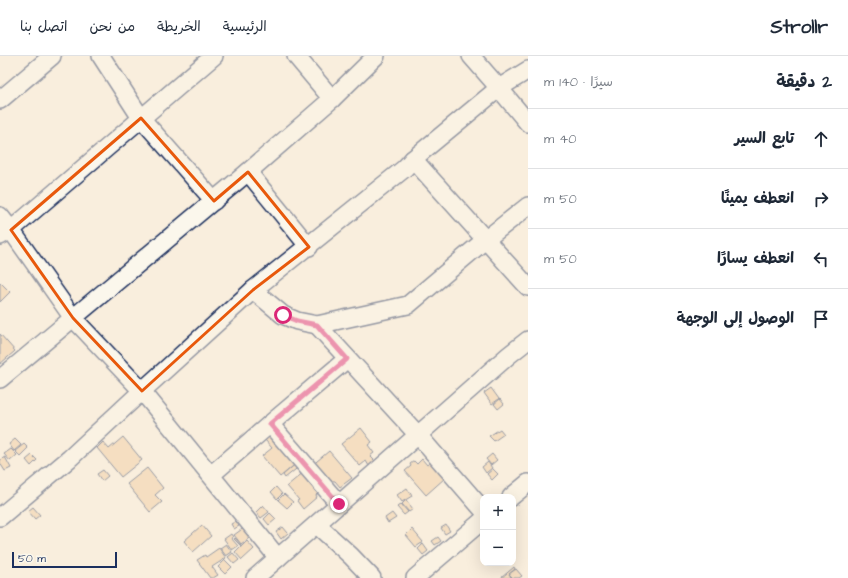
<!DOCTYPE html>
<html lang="ar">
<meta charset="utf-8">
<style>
:root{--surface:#fff;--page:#f2f2f3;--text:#1f2937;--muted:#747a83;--line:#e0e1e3}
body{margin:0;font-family:"Architects Daughter","Playpen Sans Arabic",sans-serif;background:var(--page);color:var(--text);direction:rtl}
.controls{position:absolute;right:12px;bottom:12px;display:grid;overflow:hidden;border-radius:8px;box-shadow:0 4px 16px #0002}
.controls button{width:36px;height:36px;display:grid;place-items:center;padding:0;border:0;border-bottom:1px solid var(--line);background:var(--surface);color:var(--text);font:20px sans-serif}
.scale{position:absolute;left:12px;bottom:10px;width:105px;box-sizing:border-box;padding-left:4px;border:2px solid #1b2f5e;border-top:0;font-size:11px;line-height:14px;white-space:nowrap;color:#1b2f5e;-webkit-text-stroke:3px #fbf7ec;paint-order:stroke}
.stop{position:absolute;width:12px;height:12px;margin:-9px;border:3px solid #db2777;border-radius:50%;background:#fff}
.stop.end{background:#db2777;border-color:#fff;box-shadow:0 1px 4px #0008}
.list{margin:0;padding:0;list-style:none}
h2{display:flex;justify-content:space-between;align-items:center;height:52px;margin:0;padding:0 16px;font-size:17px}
h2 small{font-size:13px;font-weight:400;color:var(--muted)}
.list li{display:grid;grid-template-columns:26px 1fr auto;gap:12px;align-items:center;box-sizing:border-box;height:60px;padding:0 16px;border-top:1px solid var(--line)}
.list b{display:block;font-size:15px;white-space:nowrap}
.list em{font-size:13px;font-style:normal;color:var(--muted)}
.icon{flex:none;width:22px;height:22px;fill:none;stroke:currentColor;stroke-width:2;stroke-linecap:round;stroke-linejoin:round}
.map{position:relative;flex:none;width:528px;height:522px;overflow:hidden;direction:ltr}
header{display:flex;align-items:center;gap:24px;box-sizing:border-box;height:56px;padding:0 20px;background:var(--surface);border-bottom:1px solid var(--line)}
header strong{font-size:19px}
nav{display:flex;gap:22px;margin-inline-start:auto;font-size:14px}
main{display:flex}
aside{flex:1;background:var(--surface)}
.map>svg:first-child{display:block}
.building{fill:#efcba0;stroke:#1b2f5e}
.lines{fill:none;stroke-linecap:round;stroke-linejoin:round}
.minor-casing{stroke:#1b2f5e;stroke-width:20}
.minor{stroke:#fbf7ec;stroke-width:17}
.route{stroke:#db2777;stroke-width:5}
.marked{fill:none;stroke:#e8590c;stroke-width:3;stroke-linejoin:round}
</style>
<header>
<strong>Strollr</strong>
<nav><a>الرئيسية</a><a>الخريطة</a><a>من نحن</a><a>اتصل بنا</a></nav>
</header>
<main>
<aside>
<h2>2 دقيقة<small>سيرًا · 140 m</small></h2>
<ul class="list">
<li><svg class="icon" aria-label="ahead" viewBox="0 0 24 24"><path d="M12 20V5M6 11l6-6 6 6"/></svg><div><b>تابع السير</b></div><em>40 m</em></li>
<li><svg class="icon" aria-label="right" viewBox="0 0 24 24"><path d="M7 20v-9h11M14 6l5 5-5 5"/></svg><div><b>انعطف يمينًا</b></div><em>50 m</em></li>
<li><svg class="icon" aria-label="left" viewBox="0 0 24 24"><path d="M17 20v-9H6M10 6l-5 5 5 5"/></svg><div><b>انعطف يسارًا</b></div><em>50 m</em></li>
<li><svg class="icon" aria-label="arrive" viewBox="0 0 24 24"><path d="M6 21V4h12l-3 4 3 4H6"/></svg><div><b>الوصول إلى الوجهة</b></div></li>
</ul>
</aside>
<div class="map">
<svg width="528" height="522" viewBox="0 0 528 522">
<rect width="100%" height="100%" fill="#f9eedd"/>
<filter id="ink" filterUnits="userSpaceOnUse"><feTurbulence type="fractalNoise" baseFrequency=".025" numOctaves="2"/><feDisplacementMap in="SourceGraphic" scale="8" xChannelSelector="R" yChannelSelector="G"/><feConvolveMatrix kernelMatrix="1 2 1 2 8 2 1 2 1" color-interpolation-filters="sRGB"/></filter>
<g filter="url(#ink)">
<g class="building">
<polygon points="0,226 10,236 0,246"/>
<polygon points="0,278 15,295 0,308"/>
<polygon points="491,332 499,343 492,348 484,337"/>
<polygon points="500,343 504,348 498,353 494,348"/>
<polygon points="361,372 372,386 368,389 374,397 370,400 375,405 369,410 366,405 360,410 341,388"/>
<polygon points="500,373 504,378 494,385 489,380"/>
<polygon points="275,376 299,405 280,421 262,400 272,392 265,384"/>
<polygon points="123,381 142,404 121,421 97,392 103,386 109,393"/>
<polygon points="15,383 21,389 14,395 9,388"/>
<polygon points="24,388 28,392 20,400 15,395"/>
<polygon points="11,393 17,399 10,405 4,398"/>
<polygon points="329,395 352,422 340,431 335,425 321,424 310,411"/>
<polygon points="492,398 497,404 491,409 486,403"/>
<polygon points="32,399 37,404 31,410 26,404"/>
<polygon points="5,401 11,412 5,415 0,407 0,404"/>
<polygon points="422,403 427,409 432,405 445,422 426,439 405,415 411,410 410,408 414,405 417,408"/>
<polygon points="298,406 301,409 285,422 283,419"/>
<polygon points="488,406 492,412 486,417 482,411"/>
<polygon points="147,412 163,432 155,439 162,446 150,456 127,428"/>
<polygon points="493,413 498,418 492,424 487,418"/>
<polygon points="103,414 108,420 102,425 97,418"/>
<polygon points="305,415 322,434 316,439 317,441 303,453 297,445 299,444 287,430"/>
<polygon points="276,431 282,438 277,443 271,436"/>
<polygon points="407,432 412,440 402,446 397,439"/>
<polygon points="284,438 293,446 287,452 278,444"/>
<polygon points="406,444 413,453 409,456 402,448"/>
<polygon points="401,448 408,456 404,459 397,451"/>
<polygon points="263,449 269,456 261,462 256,456"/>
<polygon points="33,451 40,459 35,463 28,455"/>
<polygon points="270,457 276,463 269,469 264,463"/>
<polygon points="392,457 396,462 388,467 385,462"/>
<polygon points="236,465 239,470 234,473 231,468"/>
<polygon points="202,469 211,480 193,496 184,485"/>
<polygon points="446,469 450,475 445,478 441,472"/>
<polygon points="245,471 252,480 241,488 234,479"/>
<polygon points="283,471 288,477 281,483 276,476"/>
<polygon points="412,473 423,486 416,491 406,479"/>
<polygon points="231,478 233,481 231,482 238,490 232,494 224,483"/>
<polygon points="438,481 441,485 435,489 432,485"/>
<polygon points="235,482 242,490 247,485 254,493 242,504 235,496 241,490 234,483"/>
<polygon points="226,488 232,496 226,500 220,492"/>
<polygon points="423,488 428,495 423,499 418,493"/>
<polygon points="219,492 226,502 212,511 218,519 213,522 210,522 197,504 205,499 206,501"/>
<polygon points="233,497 239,504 234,508 228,501"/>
<polygon points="225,504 232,511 225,518 218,511"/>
<polygon points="514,511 515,513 509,518 511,521 511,522 501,522"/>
<polygon points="516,513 522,520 519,522 513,522 509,518"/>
</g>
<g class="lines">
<defs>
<g id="minor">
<polyline points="101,0 141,62 214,145"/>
<polyline points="296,0 332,43"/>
<polyline points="471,0 499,32 528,67"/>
<polyline points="0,44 52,0"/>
<polyline points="413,103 528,231"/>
<polyline points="248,116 309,191"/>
<polyline points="0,160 11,174 73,262 142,335 278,502"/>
<polyline points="0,180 11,174 214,0"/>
<polyline points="253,234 283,259 297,265 317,269 408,249 485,184 528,150"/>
<polyline points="317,269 418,379 483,454"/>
<polyline points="0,323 248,116 332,43 376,0"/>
<polyline points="270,368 339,448"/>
<polyline points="211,419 270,368 347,303"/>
<polyline points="511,441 528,427"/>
<polyline points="0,461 69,403 142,335 253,234 405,112 413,103 499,32 528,14"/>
<polyline points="317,469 351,500 372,522"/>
<polyline points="255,522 509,299 528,284"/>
<polyline points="415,522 483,464"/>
</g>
</defs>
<use href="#minor" class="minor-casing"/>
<use href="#minor" class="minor"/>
</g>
</g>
<g class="lines" filter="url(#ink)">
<polyline class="route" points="283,259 297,265 317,269 347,303 270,368 339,448"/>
</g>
<path d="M0 0H528V522H0ZM141,62L214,145L248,116L309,191L253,234L142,335L73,262L11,174Z" fill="#f9eedd" fill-opacity=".55" fill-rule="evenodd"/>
<path class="marked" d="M141,62L214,145L248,116L309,191L253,234L142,335L73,262L11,174Z"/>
</svg>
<div class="controls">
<button>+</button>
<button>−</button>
</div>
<div class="scale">50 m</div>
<div class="stop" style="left:283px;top:259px"></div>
<div class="stop end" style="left:339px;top:448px"></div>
</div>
</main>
